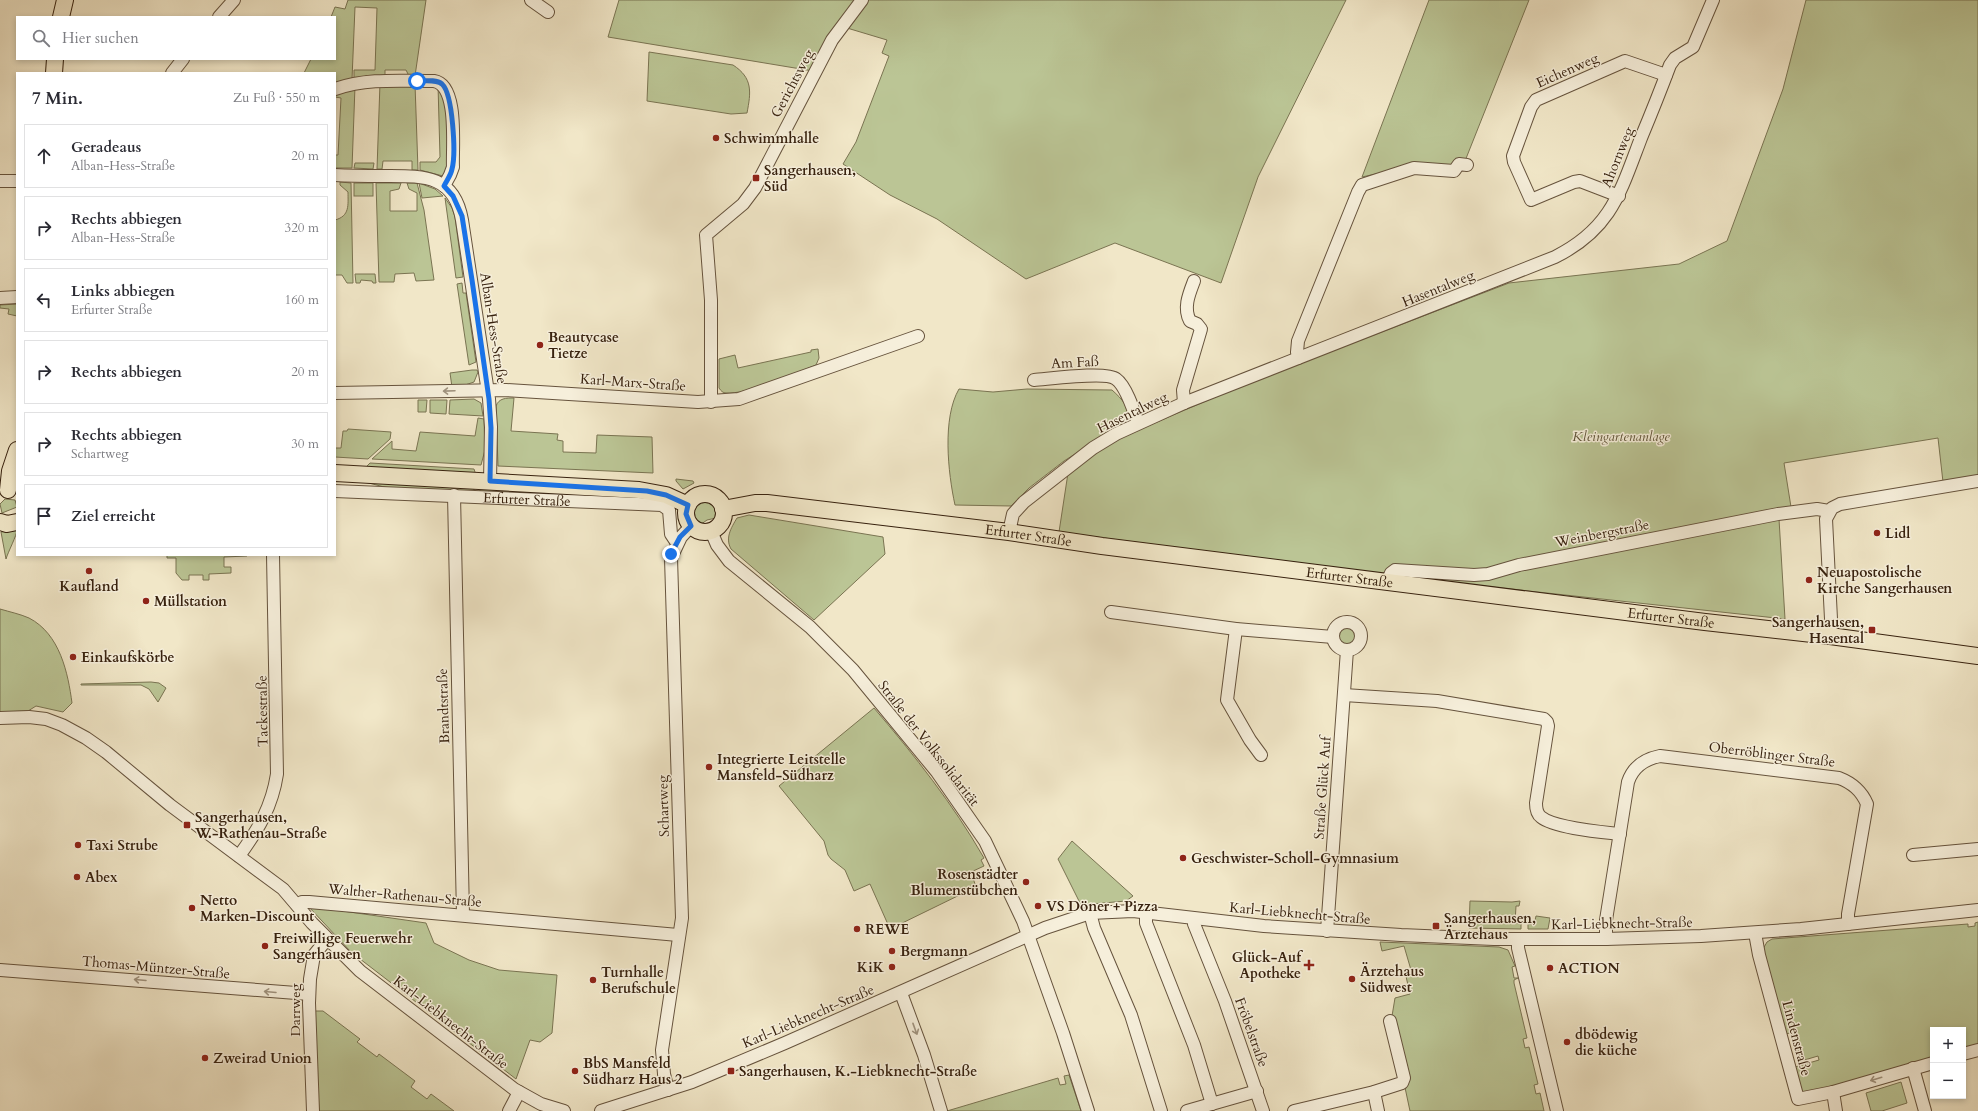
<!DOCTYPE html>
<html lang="de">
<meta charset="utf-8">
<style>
:root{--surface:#fff;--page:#f2f2f3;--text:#2b2b33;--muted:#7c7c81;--line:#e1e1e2}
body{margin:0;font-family:Cardo,serif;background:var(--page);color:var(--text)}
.controls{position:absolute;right:12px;bottom:12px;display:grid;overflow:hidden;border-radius:0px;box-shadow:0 2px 6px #0003}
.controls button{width:36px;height:36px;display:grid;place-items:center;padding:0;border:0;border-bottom:1px solid var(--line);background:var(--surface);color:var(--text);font:20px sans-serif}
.stop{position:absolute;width:12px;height:12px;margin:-9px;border:3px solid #1a73e8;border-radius:50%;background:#fff}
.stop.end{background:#1a73e8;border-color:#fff;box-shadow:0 1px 4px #0008}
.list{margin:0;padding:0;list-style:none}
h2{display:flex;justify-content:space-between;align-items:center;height:52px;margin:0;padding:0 16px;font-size:17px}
h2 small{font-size:13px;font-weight:400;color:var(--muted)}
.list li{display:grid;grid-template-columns:26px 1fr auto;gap:12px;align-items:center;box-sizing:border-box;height:64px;margin:0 8px 8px;padding:0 8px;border:1px solid var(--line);border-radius:0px}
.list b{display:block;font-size:15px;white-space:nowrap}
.list p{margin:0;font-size:13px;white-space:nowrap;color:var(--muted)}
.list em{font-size:13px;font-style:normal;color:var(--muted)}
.icon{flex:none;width:22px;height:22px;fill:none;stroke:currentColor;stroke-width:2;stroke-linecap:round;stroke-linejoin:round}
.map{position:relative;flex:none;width:1978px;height:1111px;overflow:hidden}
.search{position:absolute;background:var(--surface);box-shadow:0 2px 6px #0003;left:16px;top:16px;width:320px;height:44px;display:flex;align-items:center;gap:10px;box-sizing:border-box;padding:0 14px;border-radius:0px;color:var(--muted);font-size:15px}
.panel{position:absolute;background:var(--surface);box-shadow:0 2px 6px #0003;left:16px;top:72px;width:320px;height:484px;border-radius:0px}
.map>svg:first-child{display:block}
.green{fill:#bbc595;stroke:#7a7452}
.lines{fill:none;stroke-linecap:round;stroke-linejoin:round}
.minor-casing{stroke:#66533d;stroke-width:14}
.major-casing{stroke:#38220f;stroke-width:18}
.minor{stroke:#f6efdb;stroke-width:12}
.major{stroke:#f1e7c8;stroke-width:16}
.oneway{stroke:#a0937f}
.route{stroke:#1a73e8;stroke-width:5}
.poi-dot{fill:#8f2418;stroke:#f6efdb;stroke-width:1.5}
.labels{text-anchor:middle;stroke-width:3;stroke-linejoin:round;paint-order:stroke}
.street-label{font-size:14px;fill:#38220f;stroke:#f6efdb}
.poi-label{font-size:14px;font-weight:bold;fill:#38220f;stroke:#f6efdb;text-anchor:start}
.park-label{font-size:14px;font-style:italic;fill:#5f5337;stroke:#f6efdb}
</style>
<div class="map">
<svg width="1978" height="1111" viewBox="0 0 1978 1111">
<rect width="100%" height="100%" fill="#f1e7c8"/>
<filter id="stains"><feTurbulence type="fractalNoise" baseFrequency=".005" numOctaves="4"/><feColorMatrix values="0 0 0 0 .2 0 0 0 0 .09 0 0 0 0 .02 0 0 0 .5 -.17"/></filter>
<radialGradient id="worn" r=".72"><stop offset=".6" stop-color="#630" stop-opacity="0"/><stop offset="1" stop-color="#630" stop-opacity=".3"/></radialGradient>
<g class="green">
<polygon points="348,0 426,0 415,76 409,76 406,70 385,70 385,77 371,78 370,76 365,76 365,78 354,79 354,70 375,70 377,8 355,7 352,79 335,85 335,73 304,73 311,59 335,59 335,17 331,17 335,7 345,9"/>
<polygon points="619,0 1346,0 1258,177 1221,283 1115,243 1026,279 937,219 890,195 843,164 856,142 889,56 882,53 887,40 847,28 834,44 819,72 608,37"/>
<polygon points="1429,0 1529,0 1465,161 1451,169 1416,165 1362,177"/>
<polygon points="1806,0 1978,0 1978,476 1943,482 1938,438 1784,463 1791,507 1779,519 1785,619 1382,575 1059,532 1068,473 1110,442 1241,386 1509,283 1679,264 1727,241 1783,89"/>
<path d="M649,52L733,65C753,78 751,92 747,113L731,114L647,101Z"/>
<polygon points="380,83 415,84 418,170 412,170 412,161 383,161 382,169 377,169"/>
<polygon points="438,85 447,98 450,168 443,176 420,170 420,162 436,162 440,157"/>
<polygon points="355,86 352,168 335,168 335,155 338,155 341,98 335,97 335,91"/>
<polygon points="355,163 374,163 373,169 354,168"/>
<path d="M340,182L351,183L353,283H347L342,275H335V220C350,216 348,205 348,192L340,185Z"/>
<rect x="354" y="183" width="19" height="13"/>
<polygon points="376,183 401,183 399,189 390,191 390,211 417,211 417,193 409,189 407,183 417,183 424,210 434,280 416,281 414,273 395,274 394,282 379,282"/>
<polygon points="419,183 435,189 443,196 422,198"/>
<polygon points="445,198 452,208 455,217 463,277 456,278"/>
<polygon points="355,274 375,274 376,283 373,283 372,281 361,280 360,283 356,283"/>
<polygon points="462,283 463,293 466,293 476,362 469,365 457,284"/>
<polygon points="17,304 17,316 8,314 9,309 0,308 0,305"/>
<path d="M818,349L819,358L816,365C796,373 745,395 726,393C723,393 721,391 719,388V359L735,355L738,368L811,352V350Z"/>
<polygon points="472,370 477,370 478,372 474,382 465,385 465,387 452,387 450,373"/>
<path d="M959,389L993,392L1027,389L1112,390C1123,400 1129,406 1127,421L1064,461L1029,488L1011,506L955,505C948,473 942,418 959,389Z"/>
<path d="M514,398L511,431L558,434L557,440L563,441V452L596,453L597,435L652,437L653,473L498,466L496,406C499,398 506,398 514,398Z"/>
<polygon points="474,399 481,403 483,416 449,414 450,400"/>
<polygon points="418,400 427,400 426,412 418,412"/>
<polygon points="430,400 447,400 446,414 430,413"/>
<polygon points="478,418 484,419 485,450 481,465 372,459 392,441 392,449 416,451 420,432 475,436"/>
<polygon points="348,429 391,432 390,439 368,459 335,457 335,448 341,448 343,431 347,431"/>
<polygon points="370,463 474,469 475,472 473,474 366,467"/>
<polygon points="676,479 693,481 694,483 683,489 676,481"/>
<polygon points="365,482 474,484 474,491 388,488"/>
<polygon points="479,489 606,495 606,499 481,492"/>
<polygon points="5,499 15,500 17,507 2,513 0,504"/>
<path d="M705,501L714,505L717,512L716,518L707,520L700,525C691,520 691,513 695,505Z"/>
<path d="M749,515L883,537L885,554L814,620L731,549C725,538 731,528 737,518Z"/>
<path d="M17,530C17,535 8,552 6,559L1,532Z"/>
<polygon points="167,555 247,555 247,556 224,557 224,567 231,567 231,573 209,574 209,580 203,580 203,575 189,575 189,580 182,580 176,573 176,558 167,558"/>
<path d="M0,609C10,612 20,614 29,618C60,634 68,673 72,703L63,712L36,706L28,711L0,712Z"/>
<circle cx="1347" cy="634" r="10"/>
<polygon points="151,682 159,683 166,688 158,702 149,689 141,685 81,685 81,684"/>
<path d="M874,708C915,756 953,804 984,858L981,860L984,866L971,872L976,887L890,929L870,884L854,891L845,870L831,859L828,855L824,841L779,786Z"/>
<polygon points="1072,841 1133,896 1126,901 1081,905 1058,859"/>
<polygon points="1470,901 1512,902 1520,901 1519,906 1516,906 1515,923 1521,924 1521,929 1469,928"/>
<polygon points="308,906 426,923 434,943 469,960 499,970 557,975 552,1033 540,1042 530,1040 516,1079 351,952"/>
<polygon points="1536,916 1550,918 1548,929 1528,929 1528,924 1534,925"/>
<polygon points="1978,922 1978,1048 1963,1052 1963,1030 1933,1030 1933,1060 1806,1093 1802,1091 1795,1067 1819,1060 1818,1056 1801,1061 1793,1032 1786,1034 1763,949 1767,942 1772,939 1968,924 1968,927 1975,926 1975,923"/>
<polygon points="1380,942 1499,947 1508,950 1515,966 1512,967 1514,978 1518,978 1514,980 1514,983 1527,1038 1523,1039 1525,1048 1529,1047 1538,1084 1534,1085 1536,1094 1540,1093 1544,1111 1410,1111 1391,1022 1395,998 1410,994 1405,972 1411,970 1404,946 1382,951"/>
<polygon points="314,1011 323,1011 360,1039 357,1042 377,1057 379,1054 415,1081 411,1087 427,1099 431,1094 454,1111 317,1111"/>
<polygon points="1069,1075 1081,1111 947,1111 1058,1078 1060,1085 1066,1084 1064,1076"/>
<polygon points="1901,1082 1907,1103 1882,1111 1871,1111 1866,1093"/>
</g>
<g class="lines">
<defs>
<g id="minor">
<polyline points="531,0 548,12"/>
<polyline points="219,17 234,0"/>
<polyline points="172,73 183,59"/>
<path d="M335,89C368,78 399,81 434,81C459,85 452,147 453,167L450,175L444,186"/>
<path d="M335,175C351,176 368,176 384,176C423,176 454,174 462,220L489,399L491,427L490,481"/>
<polyline points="0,181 17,181"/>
<polyline points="1619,196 1580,181 1574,182 1531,200 1514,162 1513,156 1531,107 1536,100 1625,61 1666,75"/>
<polyline points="0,298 17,297"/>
<polyline points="1298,358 1297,352 1298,341 1358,192 1362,185 1414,168 1454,171 1459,164 1467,165"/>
<path d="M1034,380C1049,379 1106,371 1116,379C1126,386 1134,411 1138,423"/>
<polyline points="335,393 506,390 698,402 739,399 918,336"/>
<polyline points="711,402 711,300 706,235 743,204 755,188 832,40 862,0"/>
<path d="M1184,403L1183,390L1201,329L1197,324L1190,321C1183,308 1189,294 1194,281"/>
<path id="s1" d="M335,491L662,505L669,510L671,534L677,543"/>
<polyline points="454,495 463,915"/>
<polyline points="711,531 717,545 729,561 810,627 853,670 937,772 985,841 1023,921 1063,1033 1088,1111"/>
<path d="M1009,532L1013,514L1024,502L1093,448L1116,434L1184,403L1555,257C1611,229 1620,193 1641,138C1651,114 1661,89 1670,65L1675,58L1693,47L1713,0"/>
<polyline points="1387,582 1391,573 1395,570 1474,575 1488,574 1519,565 1778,514 1817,509 1829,511"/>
<polyline points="1111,612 1236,629 1333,637"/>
<circle cx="1347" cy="636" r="14"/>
<polyline points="1236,629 1227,700 1250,740 1261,755"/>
<polyline points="1830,636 1831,619 1826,519 1832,508 1840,504 1978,481"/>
<path d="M1344,695L1437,701L1544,719L1547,722L1548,726L1536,803C1536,809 1537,814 1541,817C1554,828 1602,832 1620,834"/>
<polyline points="0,718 29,717 46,719 62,725 86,738 106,752 170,805 283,889 312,923 360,971 514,1089 541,1104 564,1111"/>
<polyline points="1913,855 1978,849"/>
<path d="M239,856C258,830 272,807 277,774L273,555"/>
<polyline points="297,905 302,902 309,902 678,935"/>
<polyline points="1146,912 1146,923 1194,1045 1212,1104"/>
<polyline points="1090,913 1094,928 1131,1015 1161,1111"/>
<polyline points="1194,919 1194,924 1225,1001 1263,1111"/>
<polyline points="1327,931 1347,650"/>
<polyline points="1755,933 1759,955 1798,1099 1833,1092 1933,1063"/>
<polyline points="1518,939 1518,948 1557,1111"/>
<path d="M1606,939V920L1628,782C1633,767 1645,759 1660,756L1839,778C1852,783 1861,790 1867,804L1848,914V924"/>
<polyline points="0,970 309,994"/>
<polyline points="901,993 924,1055 941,1111"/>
<polyline points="1963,1054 1978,1050"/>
<polyline points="1913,1068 1925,1111"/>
<polyline points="668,1090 664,1074 662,1050 682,918 671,558 681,537 691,526"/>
<polyline points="1374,1092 1378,1111"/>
<polyline points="1833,1092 1836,1111"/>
<polyline points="313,1111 309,1003 310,979 314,955 327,939"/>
<polyline points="509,1111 519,1092"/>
<polyline points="601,1111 692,1082 785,1043 1045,928 1090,913 1133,911 1264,926 1401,935 1494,939 1606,939 1701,936 1801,929 1978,910"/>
<polyline points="1187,1111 1257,1091"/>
<polyline points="1294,1111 1374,1092 1402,1083 1404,1078 1390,1021"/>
</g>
<g id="major">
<polyline points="61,17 65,0"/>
<polyline points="54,73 55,59"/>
<polyline points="335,473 639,490 666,495 688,505"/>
<polyline points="8,490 10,471 17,450"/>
<circle cx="705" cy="513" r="19"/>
<path id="s2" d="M723,509L755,503H767L1009,532L1102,546L1705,622L1830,636L1978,656"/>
<polyline points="0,522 7,524 17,522"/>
</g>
</defs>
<use href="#minor" class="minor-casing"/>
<use href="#major" class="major-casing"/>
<use href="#minor" class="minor"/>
<use href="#major" class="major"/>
</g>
<defs><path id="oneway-shaft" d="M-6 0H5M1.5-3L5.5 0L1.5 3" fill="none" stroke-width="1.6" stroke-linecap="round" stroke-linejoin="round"/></defs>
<g class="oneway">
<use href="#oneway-shaft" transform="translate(449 391) rotate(178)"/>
<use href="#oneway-shaft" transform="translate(140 980) rotate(-175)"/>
<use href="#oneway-shaft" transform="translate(270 992) rotate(-175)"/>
<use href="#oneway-shaft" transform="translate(915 1029) rotate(70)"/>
<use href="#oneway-shaft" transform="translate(1876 1079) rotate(163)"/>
</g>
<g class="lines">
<path class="route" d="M417,81C424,81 436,79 442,84C453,94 456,154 452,169C451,175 447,180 444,186L453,196L462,216L472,280L489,399L491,428L490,481L647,491L666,495L688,505L686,514L691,526L680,537L671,554"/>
</g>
<g class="poi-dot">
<circle cx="716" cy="138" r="4"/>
<rect x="752" y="174" width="8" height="8" rx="2"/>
<circle cx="540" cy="345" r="4"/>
<circle cx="1877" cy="533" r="4"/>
<circle cx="89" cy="571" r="4"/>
<circle cx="1809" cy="580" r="4"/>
<circle cx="146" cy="601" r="4"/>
<rect x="1868" y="626" width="8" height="8" rx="2"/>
<circle cx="73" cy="657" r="4"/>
<circle cx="709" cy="767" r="4"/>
<rect x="183" y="821" width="8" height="8" rx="2"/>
<circle cx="78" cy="845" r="4"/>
<circle cx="1183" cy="858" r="4"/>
<circle cx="77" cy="877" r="4"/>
<circle cx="1026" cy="882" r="4"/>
<circle cx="1038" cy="906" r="4"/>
<circle cx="192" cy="908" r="4"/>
<rect x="1432" y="922" width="8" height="8" rx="2"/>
<circle cx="857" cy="929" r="4"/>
<circle cx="265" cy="946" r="4"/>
<circle cx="892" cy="951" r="4"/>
<path d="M1307 959h4v4h4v4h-4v4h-4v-4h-4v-4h4z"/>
<circle cx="892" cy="967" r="4"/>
<circle cx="1550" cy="968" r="4"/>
<circle cx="1352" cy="979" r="4"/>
<circle cx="593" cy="980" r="4"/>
<circle cx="1567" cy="1042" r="4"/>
<circle cx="205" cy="1058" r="4"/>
<circle cx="575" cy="1071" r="4"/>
<rect x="727" y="1067" width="8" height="8" rx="2"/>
</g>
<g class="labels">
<g class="street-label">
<text transform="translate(1567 70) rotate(-24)" y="5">Eichenweg</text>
<text transform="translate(792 83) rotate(-62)" y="5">Gerichtsweg</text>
<text transform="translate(1617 157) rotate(-68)" y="5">Ahornweg</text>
<text transform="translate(1438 288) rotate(-22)" y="5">Hasentalweg</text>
<text transform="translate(494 328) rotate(81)" y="5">Alban-Hess-Straße</text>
<text transform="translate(1075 362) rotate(-3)" y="5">Am Faß</text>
<text transform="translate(633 382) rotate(4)" y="5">Karl-Marx-Straße</text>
<text transform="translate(1132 412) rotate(-26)" y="5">Hasentalweg</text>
<text dy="5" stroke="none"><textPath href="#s1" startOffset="192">Erfurter Straße</textPath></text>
<text transform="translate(1602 533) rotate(-11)" y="5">Weinbergstraße</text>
<text dy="5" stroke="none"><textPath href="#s2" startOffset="308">Erfurter Straße</textPath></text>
<text dy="5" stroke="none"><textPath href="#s2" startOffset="632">Erfurter Straße</textPath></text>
<text dy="5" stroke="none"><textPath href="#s2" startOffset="956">Erfurter Straße</textPath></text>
<text transform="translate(443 706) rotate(-92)" y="5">Brandtstraße</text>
<text transform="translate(262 711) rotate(-91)" y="5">Tackestraße</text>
<text transform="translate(929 743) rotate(52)" y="5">Straße der Volkssolidarität</text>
<text transform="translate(1772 754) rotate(7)" y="5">Oberröblinger Straße</text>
<text transform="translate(1322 788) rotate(-86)" y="5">Straße Glück Auf</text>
<text transform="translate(663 806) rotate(-92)" y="5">Schartweg</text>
<text transform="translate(405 895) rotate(5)" y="5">Walther-Rathenau-Straße</text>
<text transform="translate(1300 913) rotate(5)" y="5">Karl-Liebknecht-Straße</text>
<text transform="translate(1622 923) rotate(-1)" y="5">Karl-Liebknecht-Straße</text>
<text transform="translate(156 967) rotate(5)" y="5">Thomas-Müntzer-Straße</text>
<text transform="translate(295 1010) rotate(-90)" y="5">Darrweg</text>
<text transform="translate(808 1016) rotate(-23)" y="5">Karl-Liebknecht-Straße</text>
<text transform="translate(451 1022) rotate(38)" y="5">Karl-Liebknecht-Straße</text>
<text transform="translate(1252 1032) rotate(70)" y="5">Fröbelstraße</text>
<text transform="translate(1797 1038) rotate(75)" y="5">Lindenstraße</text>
</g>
<g class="poi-label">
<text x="724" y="143">Schwimmhalle</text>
<text x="764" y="175">Sangerhausen,<tspan x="764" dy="16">Süd</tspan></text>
<text x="548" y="342">Beautycase<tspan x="548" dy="16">Tietze</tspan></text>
<text x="1885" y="538">Lidl</text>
<text x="1817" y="577">Neuapostolische<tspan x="1817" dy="16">Kirche Sangerhausen</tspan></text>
<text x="89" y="591" text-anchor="middle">Kaufland</text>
<text x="154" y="606">Müllstation</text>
<text x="1864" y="627" text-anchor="end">Sangerhausen,<tspan x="1864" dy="16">Hasental</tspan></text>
<text x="81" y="662">Einkaufskörbe</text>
<text x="717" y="764">Integrierte Leitstelle<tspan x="717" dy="16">Mansfeld-Südharz</tspan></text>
<text x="195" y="822">Sangerhausen,<tspan x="195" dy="16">W.-Rathenau-Straße</tspan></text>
<text x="86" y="850">Taxi Strube</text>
<text x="1191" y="863">Geschwister-Scholl-Gymnasium</text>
<text x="1018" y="879" text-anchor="end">Rosenstädter<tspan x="1018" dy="16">Blumenstübchen</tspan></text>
<text x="85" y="882">Abex</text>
<text x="200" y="905">Netto<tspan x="200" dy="16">Marken-Discount</tspan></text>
<text x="1046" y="911">VS Döner + Pizza</text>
<text x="1444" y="923">Sangerhausen,<tspan x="1444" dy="16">Ärztehaus</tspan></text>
<text x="865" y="934">REWE</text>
<text x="273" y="943">Freiwillige Feuerwehr<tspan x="273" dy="16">Sangerhausen</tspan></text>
<text x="900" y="956">Bergmann</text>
<text x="1301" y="962" text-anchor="end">Glück-Auf<tspan x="1301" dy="16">Apotheke</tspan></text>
<text x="884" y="972" text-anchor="end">KiK</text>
<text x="1558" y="973">ACTION</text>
<text x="1360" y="976">Ärztehaus<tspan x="1360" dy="16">Südwest</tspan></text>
<text x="601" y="977">Turnhalle<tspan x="601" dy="16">Berufschule</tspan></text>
<text x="1575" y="1039">dbödewig<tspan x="1575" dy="16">die küche</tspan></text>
<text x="213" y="1063">Zweirad Union</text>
<text x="583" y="1068">BbS Mansfeld<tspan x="583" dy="16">Südharz Haus 2</tspan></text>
<text x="739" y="1076">Sangerhausen, K.-Liebknecht-Straße</text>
</g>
<g class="park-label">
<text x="1621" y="441">Kleingartenanlage</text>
</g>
</g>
<rect width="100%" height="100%" filter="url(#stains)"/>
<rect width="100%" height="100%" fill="url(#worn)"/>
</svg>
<div class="controls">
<button>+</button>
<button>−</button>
</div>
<div class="stop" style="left:417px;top:81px"></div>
<div class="stop end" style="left:671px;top:554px"></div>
<div class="search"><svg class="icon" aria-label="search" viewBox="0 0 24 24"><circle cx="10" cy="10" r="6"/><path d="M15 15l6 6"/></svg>Hier suchen</div>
<section class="panel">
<h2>7 Min.<small>Zu Fuß · 550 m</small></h2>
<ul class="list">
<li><svg class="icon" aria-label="ahead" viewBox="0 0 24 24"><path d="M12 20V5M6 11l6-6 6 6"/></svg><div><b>Geradeaus</b><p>Alban-Hess-Straße</p></div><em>20 m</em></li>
<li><svg class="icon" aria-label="right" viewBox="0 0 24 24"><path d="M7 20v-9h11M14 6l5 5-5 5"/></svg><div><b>Rechts abbiegen</b><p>Alban-Hess-Straße</p></div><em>320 m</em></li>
<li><svg class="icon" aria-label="left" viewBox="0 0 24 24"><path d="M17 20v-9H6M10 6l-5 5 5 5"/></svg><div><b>Links abbiegen</b><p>Erfurter Straße</p></div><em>160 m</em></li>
<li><svg class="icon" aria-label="right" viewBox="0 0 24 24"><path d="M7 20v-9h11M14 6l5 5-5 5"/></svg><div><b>Rechts abbiegen</b></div><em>20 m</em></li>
<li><svg class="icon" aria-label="right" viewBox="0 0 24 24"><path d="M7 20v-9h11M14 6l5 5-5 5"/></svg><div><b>Rechts abbiegen</b><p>Schartweg</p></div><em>30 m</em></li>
<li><svg class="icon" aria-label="arrive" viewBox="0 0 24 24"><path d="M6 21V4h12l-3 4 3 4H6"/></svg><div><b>Ziel erreicht</b></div></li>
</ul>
</section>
</div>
